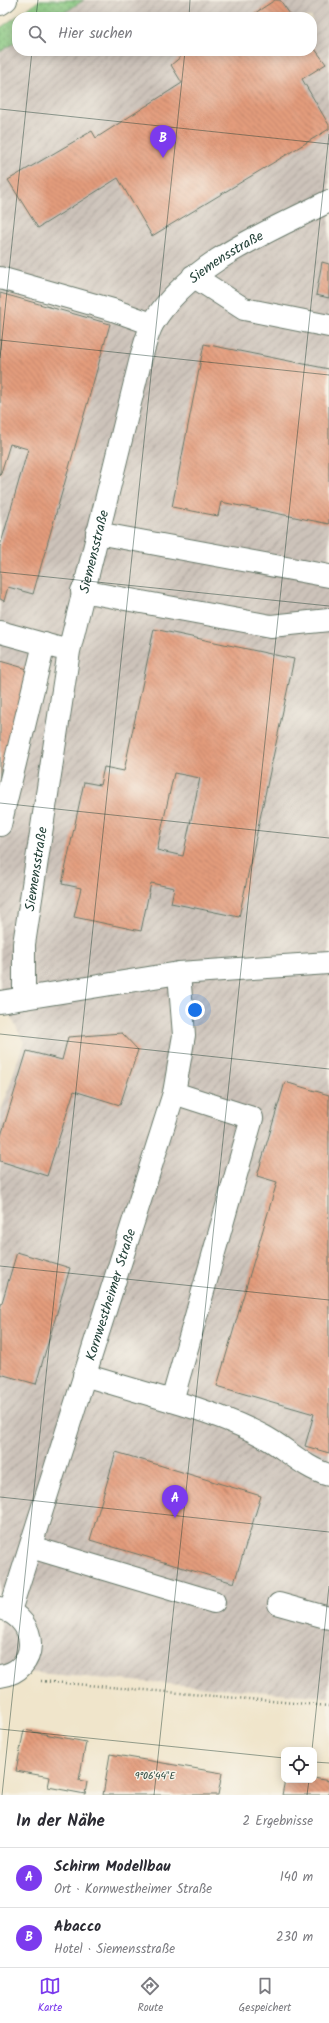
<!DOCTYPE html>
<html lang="de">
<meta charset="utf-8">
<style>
:root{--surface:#fff;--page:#f7f7f7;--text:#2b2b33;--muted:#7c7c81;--line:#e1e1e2;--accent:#7c3aed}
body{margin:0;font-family:Kalam,sans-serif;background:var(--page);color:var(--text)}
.controls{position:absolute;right:12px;bottom:12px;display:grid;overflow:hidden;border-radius:8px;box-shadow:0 2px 10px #0003}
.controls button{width:36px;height:36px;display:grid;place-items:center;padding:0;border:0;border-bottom:1px solid var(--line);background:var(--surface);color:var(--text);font:20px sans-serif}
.you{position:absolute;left:195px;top:1010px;width:14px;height:14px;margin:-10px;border:3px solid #fff;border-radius:50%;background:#1a73e8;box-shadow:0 0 0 6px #1a73e833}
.badge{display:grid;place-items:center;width:26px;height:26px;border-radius:50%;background:var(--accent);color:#fff;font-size:13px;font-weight:700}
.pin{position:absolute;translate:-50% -33px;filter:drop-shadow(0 1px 2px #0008)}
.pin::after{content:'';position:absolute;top:21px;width:14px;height:12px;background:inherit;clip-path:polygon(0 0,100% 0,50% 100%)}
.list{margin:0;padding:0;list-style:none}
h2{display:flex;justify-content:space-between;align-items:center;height:52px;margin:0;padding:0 16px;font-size:17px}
h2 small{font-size:13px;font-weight:400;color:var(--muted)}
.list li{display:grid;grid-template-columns:26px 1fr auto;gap:12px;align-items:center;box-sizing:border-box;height:60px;padding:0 16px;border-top:1px solid var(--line)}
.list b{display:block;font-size:15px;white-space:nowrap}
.list p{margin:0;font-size:13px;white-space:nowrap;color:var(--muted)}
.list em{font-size:13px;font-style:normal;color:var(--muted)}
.icon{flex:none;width:22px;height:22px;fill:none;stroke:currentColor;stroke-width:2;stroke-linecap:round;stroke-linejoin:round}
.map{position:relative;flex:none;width:329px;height:1795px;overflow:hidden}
.search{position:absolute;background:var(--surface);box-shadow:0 2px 10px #0003;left:12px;right:12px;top:12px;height:44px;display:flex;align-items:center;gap:10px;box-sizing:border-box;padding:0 14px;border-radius:16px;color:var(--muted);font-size:15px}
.sheet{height:172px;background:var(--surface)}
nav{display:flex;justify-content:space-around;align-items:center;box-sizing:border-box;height:56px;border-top:1px solid var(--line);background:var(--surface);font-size:11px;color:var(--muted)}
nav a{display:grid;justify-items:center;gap:2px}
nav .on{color:var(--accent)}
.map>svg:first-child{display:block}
.industrial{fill:url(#industrial-furrows)}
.grass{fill:url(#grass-dots);stroke:#528259}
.building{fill:url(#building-back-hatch);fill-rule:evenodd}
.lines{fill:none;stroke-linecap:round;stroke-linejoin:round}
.minor-casing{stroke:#687869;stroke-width:24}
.path{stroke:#687869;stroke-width:2.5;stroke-dasharray:1 3;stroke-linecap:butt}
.minor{stroke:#fff;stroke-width:22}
.ticks{fill:none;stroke:#1f3d34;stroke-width:1;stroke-opacity:0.45}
.labels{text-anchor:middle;stroke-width:3;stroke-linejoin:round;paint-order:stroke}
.street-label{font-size:14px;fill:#1f3d34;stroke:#f7f3e8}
.ticks-label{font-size:10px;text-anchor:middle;fill:#1f3d34;stroke:#f7f3e8;stroke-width:3;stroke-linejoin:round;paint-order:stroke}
</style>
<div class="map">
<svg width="329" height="1795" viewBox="0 0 329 1795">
<defs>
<pattern id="industrial-furrows" width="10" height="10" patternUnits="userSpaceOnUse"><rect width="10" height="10" fill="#ccc2b9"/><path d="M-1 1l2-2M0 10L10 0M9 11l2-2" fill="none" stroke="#a59f97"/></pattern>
<pattern id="grass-dots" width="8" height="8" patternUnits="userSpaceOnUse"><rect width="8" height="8" fill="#85c67e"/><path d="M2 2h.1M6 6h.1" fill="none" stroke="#6ca268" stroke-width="1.8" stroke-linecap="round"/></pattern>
<pattern id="building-back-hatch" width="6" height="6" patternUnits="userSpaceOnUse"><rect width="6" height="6" fill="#e39b7c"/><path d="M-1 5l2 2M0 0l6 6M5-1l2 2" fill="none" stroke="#b78066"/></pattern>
</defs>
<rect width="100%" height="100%" fill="#f7f3e8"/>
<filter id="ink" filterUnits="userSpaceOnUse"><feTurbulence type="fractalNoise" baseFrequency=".025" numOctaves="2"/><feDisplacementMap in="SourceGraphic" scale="8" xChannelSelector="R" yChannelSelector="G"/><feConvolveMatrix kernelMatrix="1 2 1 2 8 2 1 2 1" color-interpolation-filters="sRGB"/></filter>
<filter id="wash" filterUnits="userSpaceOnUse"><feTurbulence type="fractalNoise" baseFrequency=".012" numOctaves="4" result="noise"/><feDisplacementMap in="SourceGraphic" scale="16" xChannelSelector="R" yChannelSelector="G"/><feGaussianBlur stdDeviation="0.9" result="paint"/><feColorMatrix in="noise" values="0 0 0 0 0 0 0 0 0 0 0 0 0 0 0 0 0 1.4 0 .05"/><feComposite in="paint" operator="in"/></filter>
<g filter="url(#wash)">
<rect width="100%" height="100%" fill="#f0e5cb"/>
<polygon class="industrial" points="84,0 329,0 329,1697 0,1670 0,1114 24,1042 0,996 0,52 17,41 17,51 312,51 312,17 57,17"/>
<polygon class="grass" points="40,0 84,0 57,17 17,17 17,41 0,52 0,28"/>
<g id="blocks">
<g class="building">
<polygon points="275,0 280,0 292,17 249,17"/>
<polygon points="185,12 191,12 198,17 178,17"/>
<polygon points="312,45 326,64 302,79 329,125 329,129 152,236 118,178 38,228 8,180 92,131 96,138 182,83 171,65 188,51 312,51"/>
<polygon points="322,262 329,264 329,298 316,295"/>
<polygon points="0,293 110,324 33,594 8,587 4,601 0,599 0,547 28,449 10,444 0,476"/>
<polygon points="204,344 329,369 329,524 221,502 218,516 172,507"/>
<path d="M154,629L294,659L239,917L171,903L174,888L151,883L141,931L74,917L81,888L62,884L84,782L100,785L104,767L124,771ZM174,773L200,778L183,856L157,850Z"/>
<polygon points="0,661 31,670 0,777"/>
<polygon points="122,1033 138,1050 120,1105 74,1091 47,1176 0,1161 0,1139 27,1051 62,1060 68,1037"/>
<polygon points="285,1082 329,1095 329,1453 305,1446 314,1414 217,1386 277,1182 257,1176"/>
<polygon points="17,1252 70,1268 36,1384 0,1374 0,1309"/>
<polygon points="116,1452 261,1496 234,1583 90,1540"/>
<polygon points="24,1730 86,1742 79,1780 87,1782 85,1794 48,1787 50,1777 16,1771"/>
<polygon points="110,1754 222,1773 218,1795 103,1795"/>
<polygon points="314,1778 329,1781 329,1795 282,1795 285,1780 314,1780"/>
</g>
</g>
</g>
<g filter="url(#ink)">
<use href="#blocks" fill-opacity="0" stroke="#687869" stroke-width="1"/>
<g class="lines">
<defs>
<g id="minor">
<polyline points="0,4 6,0"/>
<polyline points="193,276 244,309 329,326"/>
<polyline points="0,278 113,310 152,324"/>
<polyline points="97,533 329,576"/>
<polyline points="82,591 271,626 329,620"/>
<polyline points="0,632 58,648"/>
<polyline points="0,825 44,644"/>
<path id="s1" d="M24,998V944L69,651L142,354C145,344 148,332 153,323C190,262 268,232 329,201"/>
<polyline points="0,1002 179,973 329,963"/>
<path d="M174,1093L252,1118L172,1401C203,1410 234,1421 263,1436C286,1448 304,1468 329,1475"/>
<polyline points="84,1375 172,1401"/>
<polyline points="31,1547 214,1602"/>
<polyline points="279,1604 329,1618"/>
<path d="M0,1608C42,1620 38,1672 0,1676"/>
<path id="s2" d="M10,1611L174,1093L184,1035L179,973"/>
</g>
</defs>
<use href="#minor" class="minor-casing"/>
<polyline class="path" points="41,1681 329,1706"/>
<use href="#minor" class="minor"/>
</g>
</g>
<path class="ticks" d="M36,17L38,0M189,17L190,0M0,109L329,144M0,340L329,375M0,358L32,51M0,572L329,606M0,803L329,838M0,1034L329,1069M0,1266L329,1300M0,1497L329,1532M0,1729L284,1758M312,1750L329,1586M314,1762L329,1763M2,1795L185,51M154,1795L329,134M307,1795L309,1780"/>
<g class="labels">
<g class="street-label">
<text dy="5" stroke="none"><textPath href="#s1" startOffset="789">Siemensstraße</textPath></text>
<text dy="5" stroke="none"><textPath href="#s1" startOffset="453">Siemensstraße</textPath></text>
<text dy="5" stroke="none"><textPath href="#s1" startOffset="130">Siemensstraße</textPath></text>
<text dy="5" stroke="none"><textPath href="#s2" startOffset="332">Kornwestheimer Straße</textPath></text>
</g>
</g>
<g class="ticks-label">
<text x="155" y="1779">9°06'44"E</text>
</g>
</svg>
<div class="controls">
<button><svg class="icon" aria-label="locate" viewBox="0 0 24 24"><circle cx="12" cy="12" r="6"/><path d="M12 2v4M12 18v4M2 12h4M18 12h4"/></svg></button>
</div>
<div class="you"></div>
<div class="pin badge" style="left:175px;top:1518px">A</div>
<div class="pin badge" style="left:163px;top:158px">B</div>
<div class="search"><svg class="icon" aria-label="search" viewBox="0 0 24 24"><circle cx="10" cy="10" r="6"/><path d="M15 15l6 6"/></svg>Hier suchen</div>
</div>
<section class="sheet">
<h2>In der Nähe<small>2 Ergebnisse</small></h2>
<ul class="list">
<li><span class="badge">A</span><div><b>Schirm Modellbau</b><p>Ort · Kornwestheimer Straße</p></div><em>140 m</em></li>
<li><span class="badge">B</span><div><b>Abacco</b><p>Hotel · Siemensstraße</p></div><em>230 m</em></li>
</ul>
</section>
<nav>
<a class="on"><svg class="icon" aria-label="map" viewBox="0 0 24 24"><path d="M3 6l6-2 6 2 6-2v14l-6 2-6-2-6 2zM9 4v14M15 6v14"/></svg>Karte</a>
<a><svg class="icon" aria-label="directions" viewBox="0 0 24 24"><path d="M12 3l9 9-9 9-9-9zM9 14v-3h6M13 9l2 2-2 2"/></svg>Route</a>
<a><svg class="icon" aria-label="saved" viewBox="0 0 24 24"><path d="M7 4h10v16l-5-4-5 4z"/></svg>Gespeichert</a>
</nav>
